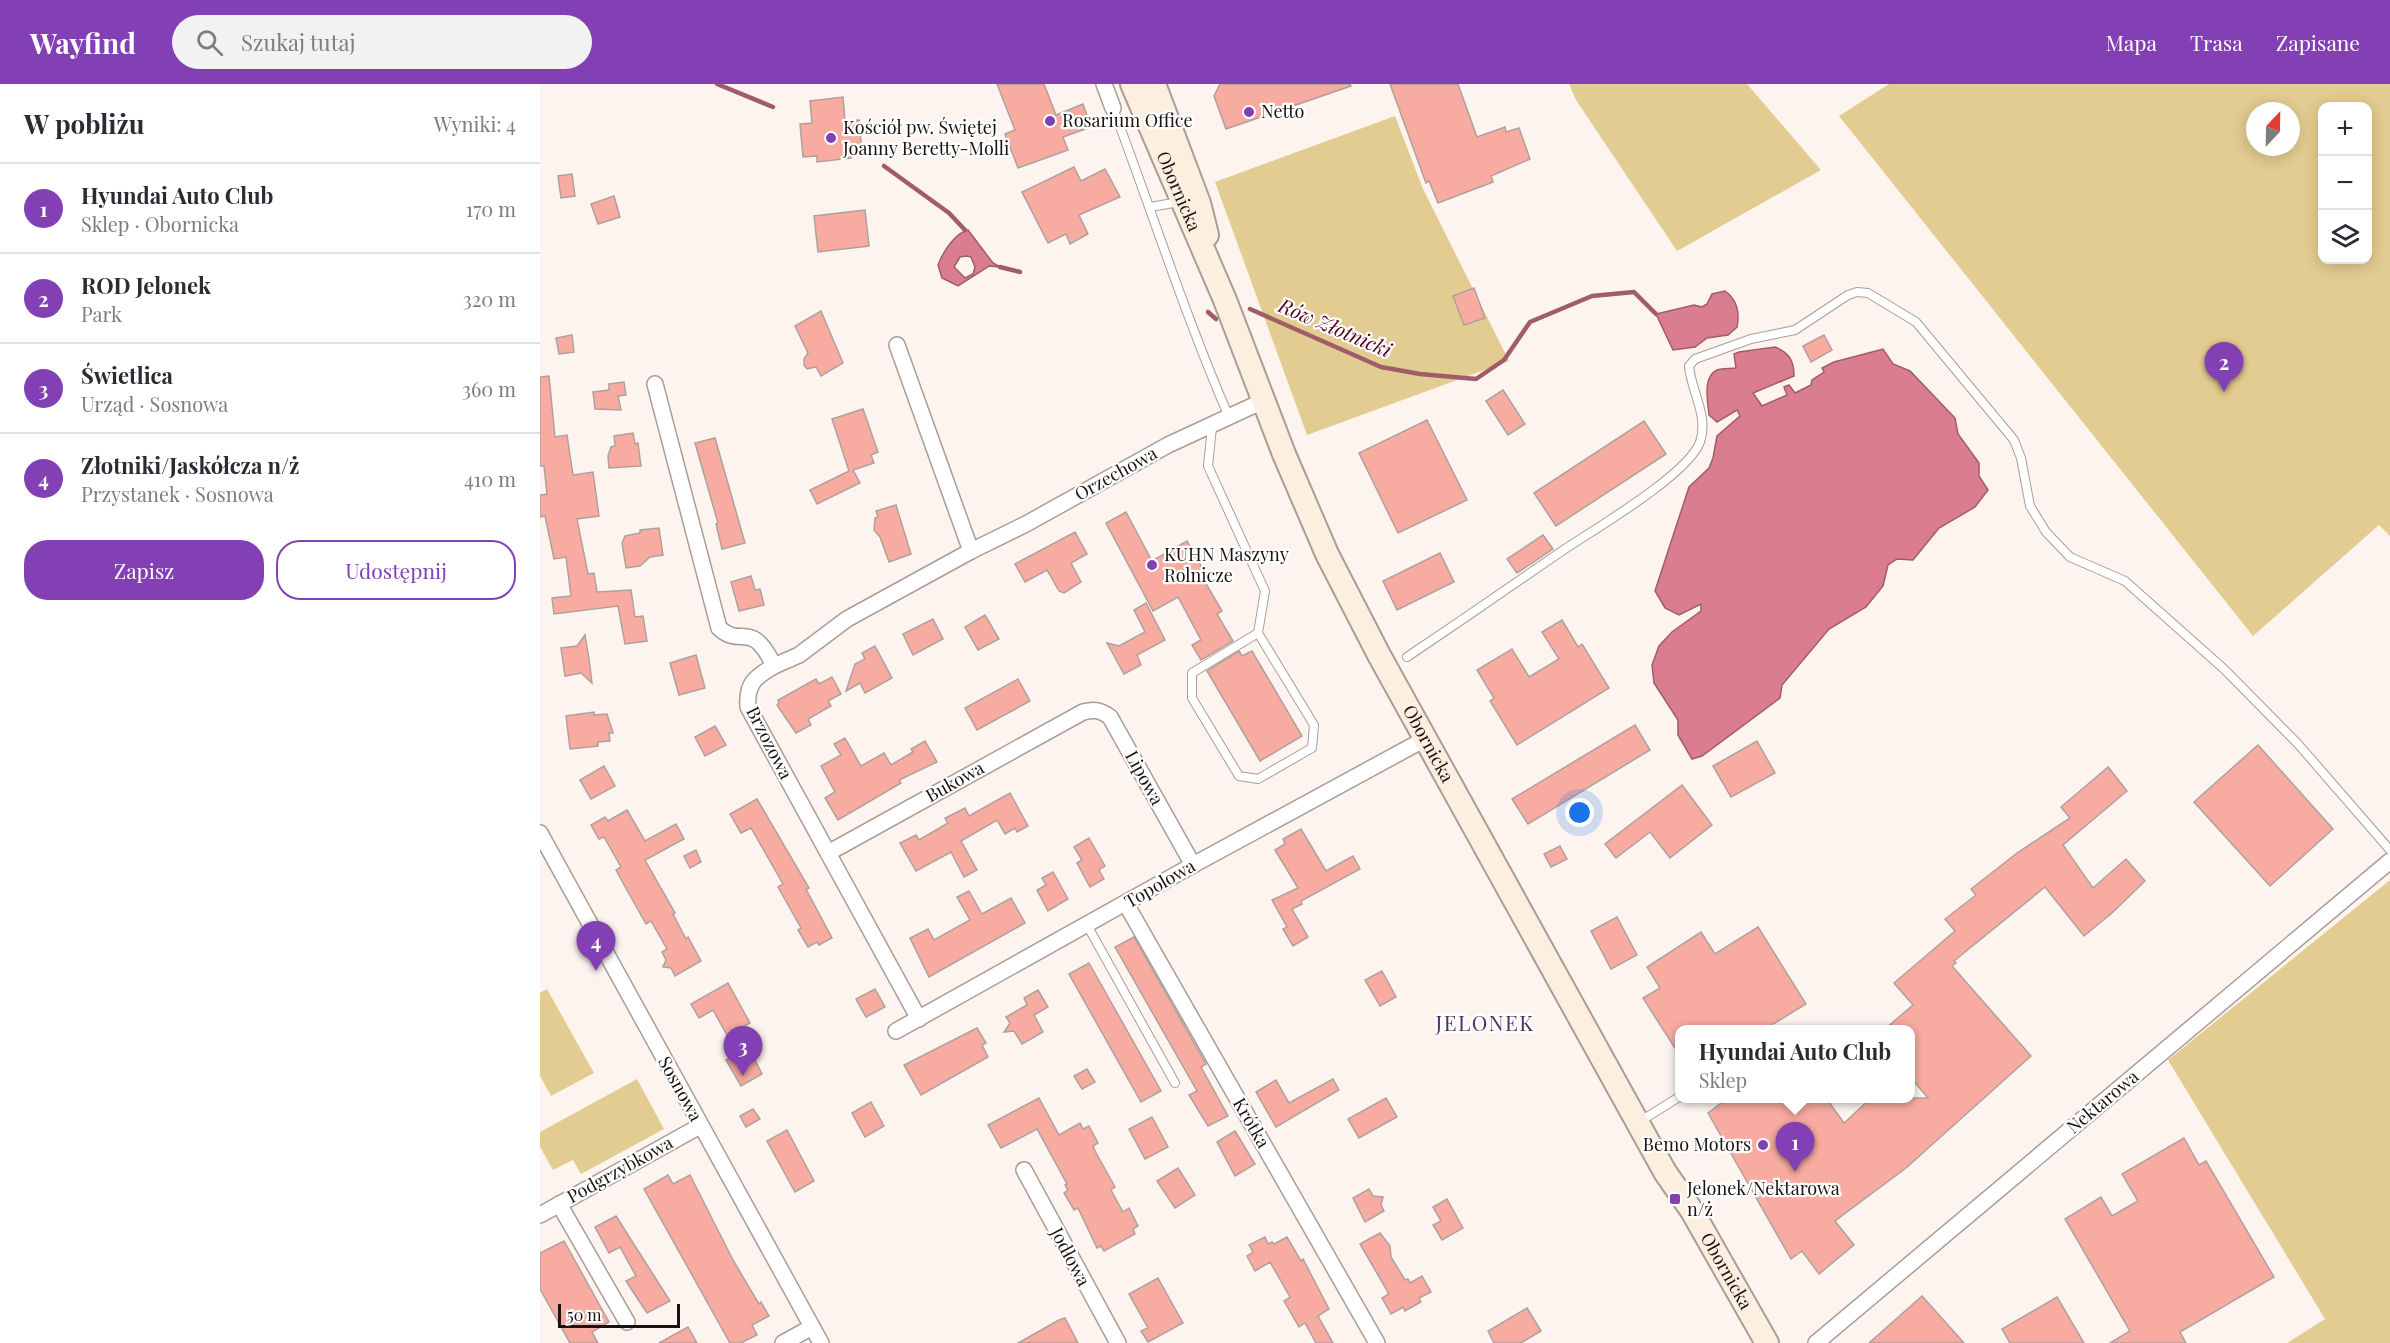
<!DOCTYPE html>
<html lang="pl">
<meta charset="utf-8">
<style>
:root{--surface:#fff;--page:#f2f2f3;--text:#2b2b33;--muted:#7c7c81;--line:#e1e1e2;--accent:#8340b4}
body{margin:0;font-family:"Playfair Display",serif;background:var(--page);color:var(--text)}
.controls{position:absolute;right:18px;top:18px;display:grid;overflow:hidden;border-radius:12px;box-shadow:0 3px 15px #0003}
.controls button{width:54px;height:54px;display:grid;place-items:center;padding:0;border:0;border-bottom:2px solid var(--line);background:var(--surface);color:var(--text);font:30px sans-serif}
.compass{position:absolute;left:1706px;top:18px;width:54px;height:54px;border-radius:50%;background:var(--surface);box-shadow:0 3px 15px #0003;rotate:22deg}
.scale{position:absolute;left:18px;bottom:15px;width:122px;box-sizing:border-box;padding-left:6px;border:3px solid #181311;border-top:0;font-size:16px;line-height:21px;white-space:nowrap;color:#181311;-webkit-text-stroke:4px #fff;paint-order:stroke}
.you{position:absolute;left:1040px;top:729px;width:21px;height:21px;margin:-15px;border:4px solid #fff;border-radius:50%;background:#1a73e8;box-shadow:0 0 0 9px #1a73e833}
.badge{display:grid;place-items:center;width:39px;height:39px;border-radius:50%;background:var(--accent);color:#fff;font-size:20px;font-weight:700}
.pin{position:absolute;translate:-50% -50px;filter:drop-shadow(0 2px 3px #0008)}
.pin::after{content:'';position:absolute;top:32px;width:21px;height:18px;background:inherit;clip-path:polygon(0 0,100% 0,50% 100%)}
.popup{position:absolute;left:1135px;top:941px;width:240px;height:78px;box-sizing:border-box;display:grid;place-content:center;border-radius:12px;background:var(--surface);filter:drop-shadow(0 2px 4px #0005);font-size:20px;white-space:nowrap;color:var(--muted)}
.popup b{font-size:22px;color:var(--text)}
.popup::after{content:'';position:absolute;left:50%;top:100%;margin-left:-12px;border:12px solid transparent;border-top-color:var(--surface)}
.list{margin:0;padding:0;list-style:none}
h2{display:flex;justify-content:space-between;align-items:center;height:78px;margin:0;padding:0 24px;font-size:26px}
h2 small{font-size:20px;font-weight:400;color:var(--muted)}
.list li{display:grid;grid-template-columns:39px 1fr auto;gap:18px;align-items:center;box-sizing:border-box;height:90px;padding:0 24px;border-top:2px solid var(--line)}
.list b{display:block;font-size:22px;white-space:nowrap}
.list p{margin:0;font-size:20px;white-space:nowrap;color:var(--muted)}
.list em{font-size:20px;font-style:normal;color:var(--muted)}
.actions{display:flex;gap:12px;padding:18px 24px}
.actions a{flex:1;padding:14px 0;border:2px solid var(--accent);border-radius:24px;text-align:center;font-size:21px;color:var(--accent)}
.actions .main{background:var(--accent);color:#fff}
.icon{flex:none;width:33px;height:33px;fill:none;stroke:currentColor;stroke-width:2;stroke-linecap:round;stroke-linejoin:round}
.map{position:relative;flex:none;width:1850px;height:1259px;overflow:hidden}
header{display:flex;align-items:center;gap:36px;box-sizing:border-box;height:84px;padding:0 30px;background:var(--accent);color:#fff}
header strong{font-size:28px}
nav{display:flex;gap:33px;margin-inline-start:auto;font-size:21px}
.search{width:420px;height:54px;background:var(--page);display:flex;align-items:center;gap:15px;box-sizing:border-box;padding:0 21px;border-radius:33px;color:var(--muted);font-size:22px}
main{display:flex}
aside{flex:1;background:var(--surface)}
.map>svg:first-child{display:block}
.green{fill:#e3cc91;fill-rule:evenodd}
.water{fill:#da7d8f;stroke:#a05d69;stroke-width:1.5;fill-rule:evenodd}
.lines{fill:none;stroke-linecap:round;stroke-linejoin:round}
.stream{stroke:#a05d69;stroke-width:4.5}
.building{fill:#f8aba0;stroke:#b0a09d;stroke-width:1.5}
.lane-casing{stroke:#ab9d96;stroke-width:10}
.street-casing{stroke:#ab9d96;stroke-width:18}
.secondary-casing{stroke:#ab9d96;stroke-width:26}
.lane{stroke:#fff;stroke-width:8}
.street{stroke:#fff;stroke-width:15}
.secondary{stroke:#fdefe0;stroke-width:22}
.poi-dot{fill:#8340b4;stroke:#fff;stroke-width:2}
.labels{text-anchor:middle;stroke-width:4.5;stroke-linejoin:round;paint-order:stroke}
.poi-label{font-size:18px;fill:#181311;stroke:#fff;text-anchor:start}
.street-label{font-size:18px;fill:#181311;stroke:#fff}
.water-label{font-size:20px;font-style:italic;fill:#55001f;stroke:#fff}
.quarter-label{font-size:21px;letter-spacing:1.5px;fill:#503069;stroke:#fff}
</style>
<header>
<strong>Wayfind</strong>
<div class="search"><svg class="icon" aria-label="search" viewBox="0 0 24 24"><circle cx="10" cy="10" r="6"/><path d="M15 15l6 6"/></svg>Szukaj tutaj</div>
<nav><a>Mapa</a><a>Trasa</a><a>Zapisane</a></nav>
</header>
<main>
<aside>
<h2>W pobliżu<small>Wyniki: 4</small></h2>
<ul class="list">
<li><span class="badge">1</span><div><b>Hyundai Auto Club</b><p>Sklep · Obornicka</p></div><em>170 m</em></li>
<li><span class="badge">2</span><div><b>ROD Jelonek</b><p>Park</p></div><em>320 m</em></li>
<li><span class="badge">3</span><div><b>Świetlica</b><p>Urząd · Sosnowa</p></div><em>360 m</em></li>
<li><span class="badge">4</span><div><b>Złotniki/Jaskółcza n/ż</b><p>Przystanek · Sosnowa</p></div><em>410 m</em></li>
</ul>
<div class="actions"><a class="main">Zapisz</a><a>Udostępnij</a></div>
</aside>
<div class="map">
<svg width="1850" height="1259" viewBox="0 0 1850 1259">
<rect width="100%" height="100%" fill="#fdf4f0"/>
<g class="green">
<polygon points="1029,0 1207,0 1281,86 1137,167 1036,16"/>
<path d="M1349,0H1850V452L1839,441L1713,552L1299,32ZM1828,22V176H1782V22ZM1715,27H1751V63H1715Z"/>
<polygon points="855,32 883,105 969,277 767,351 675,98"/>
<polygon points="1850,796 1850,1259 1747,1259 1785,1235 1628,976"/>
<polygon points="7,905 54,989 11,1012 0,992 0,909"/>
<polygon points="97,995 124,1045 41,1090 33,1076 13,1086 0,1063 0,1048"/>
</g>
<g class="water">
<path d="M428,146L453,179L460,183L449,182L418,202L402,194L398,181C403,168 415,149 428,146ZM426,172L431,173L435,183L433,190L425,194L414,183L420,173Z"/>
<path d="M1185,207C1197,215 1200,229 1197,243L1188,251L1167,254L1155,263L1133,266L1116,230L1154,221L1162,223L1167,220L1172,210Z"/>
<path d="M1235,263C1249,269 1254,276 1254,292L1213,309L1222,322L1247,311L1244,303L1249,301L1255,309L1271,301L1272,296L1284,288L1282,284L1294,278L1343,265L1353,280L1370,287L1415,334L1418,350L1439,379V392L1448,406L1435,423L1399,444L1373,476L1357,475L1348,481L1343,502L1326,523L1289,545L1242,601L1240,614L1162,672L1152,675L1138,651V636L1114,599L1112,581L1119,562L1132,548L1161,527V520L1139,531L1125,524L1115,507L1149,403L1169,384L1173,374L1177,352L1200,332L1197,326L1177,338L1169,331C1168,318 1162,293 1177,286C1182,284 1191,285 1196,284L1194,270L1199,268Z"/>
</g>
<g class="lines">
<g class="stream">
<polyline points="177,0 233,23"/>
<polyline points="344,82 409,129 425,146"/>
<polyline points="460,183 480,188"/>
<polyline points="710,225 841,283 880,290 936,295 964,276 990,238 1052,212 1094,208 1116,230"/>
<polyline points="668,228 676,235"/>
</g>
</g>
<g class="building">
<polygon points="457,0 504,0 516,31 543,20 551,43 523,53 528,66 478,84 465,50 475,46"/>
<polygon points="680,0 810,0 811,2 686,45 674,12"/>
<polygon points="850,0 918,0 937,53 965,43 966,48 979,44 990,75 951,92 953,98 898,119 889,97 886,99"/>
<polygon points="303,13 305,37 319,36 322,68 310,69 311,74 277,78 277,72 263,73 260,40 272,39 270,17"/>
<polygon points="534,83 541,97 565,85 580,113 539,131 548,150 530,160 526,150 508,159 482,108"/>
<polygon points="32,90 35,112 21,114 18,92"/>
<polygon points="74,112 80,133 58,140 51,120"/>
<polygon points="325,126 329,162 278,168 274,132"/>
<polygon points="934,204 945,234 924,241 913,212"/>
<polygon points="281,227 303,279 281,292 276,283 267,285 264,281 264,275 268,269 255,242"/>
<polygon points="32,251 34,268 19,270 16,254"/>
<polygon points="1284,251 1292,266 1271,278 1263,262"/>
<polygon points="9,292 15,353 27,351 33,391 53,388 59,432 37,435 48,490 54,489 57,508 91,506 95,533 103,532 107,557 85,560 78,522 14,530 12,514 31,512 26,473 14,475 5,432 0,433 0,411 7,410 4,382 0,382 0,293"/>
<polygon points="84,298 86,311 78,312 81,326 55,325 53,308 69,306 69,300"/>
<polygon points="963,306 985,340 968,351 946,317"/>
<polygon points="323,325 338,368 331,371 334,379 313,386 320,399 277,420 270,406 309,387 292,335"/>
<polygon points="887,336 927,416 858,449 819,369"/>
<polygon points="1104,337 1126,370 1016,442 994,409"/>
<polygon points="93,349 95,360 98,359 101,382 69,384 68,372 71,363 75,362 74,352"/>
<polygon points="175,354 205,459 182,465 176,440 178,439 155,359"/>
<polygon points="356,421 371,470 349,478 340,453 334,446 335,434 338,433 336,427"/>
<polygon points="586,428 612,477 647,457 669,496 665,498 682,527 677,530 693,557 661,576 652,561 661,556 638,513 613,527 566,439"/>
<polygon points="119,444 123,471 110,473 100,482 86,484 82,459 85,452 100,449 100,446"/>
<polygon points="535,448 547,470 531,479 541,498 524,509 519,507 507,486 485,498 475,480"/>
<polygon points="1003,451 1013,465 977,489 967,475"/>
<polygon points="900,469 914,498 857,526 843,497"/>
<polygon points="211,492 215,506 220,505 224,521 199,527 191,498"/>
<polygon points="606,519 625,556 597,571 601,581 584,590 567,559 579,562 605,548 594,526"/>
<polygon points="445,531 459,555 438,566 425,543"/>
<polygon points="393,535 403,555 373,571 363,550"/>
<polygon points="1022,536 1038,563 1042,560 1069,604 977,661 950,617 954,614 937,586 972,565 989,593 1019,575 1002,548"/>
<polygon points="45,551 49,575 52,599 41,589 25,592 21,564 37,562"/>
<polygon points="335,562 352,594 325,609 320,599 306,607 315,580 325,575 322,569"/>
<polygon points="699,567 702,572 712,567 762,652 720,677 667,587"/>
<polygon points="156,571 165,604 139,611 130,579"/>
<polygon points="292,593 301,610 288,617 291,622 268,635 271,641 256,649 237,621 239,619 238,616 276,595 279,600"/>
<polygon points="478,595 490,617 437,646 425,624"/>
<polygon points="54,628 54,631 67,630 73,649 69,649 70,657 58,658 58,662 30,665 26,632"/>
<polygon points="1095,641 1110,666 988,740 972,715"/>
<polygon points="175,642 186,661 165,672 155,653"/>
<polygon points="305,654 321,682 344,669 351,681 373,668 371,665 385,657 397,678 359,696 361,699 298,736 285,714 295,708 281,682 301,671 294,660"/>
<polygon points="1217,657 1235,689 1191,713 1173,682"/>
<polygon points="1718,661 1793,745 1730,802 1654,718"/>
<polygon points="64,682 75,702 51,715 40,696"/>
<polygon points="1568,683 1587,707 1523,761 1553,804 1586,775 1605,797 1572,829 1544,852 1505,803 1414,877 1416,879 1412,882 1491,972 1366,1084 1295,1137 1314,1161 1279,1190 1262,1167 1251,1175 1168,1029 1188,1014 1286,1014 1304,1039 1331,1014 1388,1014 1371,994 1371,945 1345,945 1373,921 1354,899 1415,847 1405,835 1436,811 1431,805 1477,769 1530,734 1521,723"/>
<polygon points="1142,701 1172,741 1130,774 1110,748 1076,774 1065,760"/>
<polygon points="470,709 488,742 477,748 475,744 465,750 457,736 421,757 437,786 424,793 411,768 376,787 360,759 376,751 379,756 408,739 405,734 425,724 429,732"/>
<polygon points="217,715 269,804 266,805 292,854 279,861 277,858 268,863 258,846 261,844 238,803 243,800 211,744 201,749 190,730"/>
<polygon points="87,726 105,757 136,740 144,755 105,776 135,829 133,830 146,855 148,853 161,877 135,892 131,884 123,883 126,876 122,868 127,865 111,837 106,840 88,808 76,786 81,783 64,753 59,755 51,741 65,733 68,737"/>
<polygon points="761,745 786,787 813,772 820,785 761,817 762,820 752,825 768,853 753,862 743,845 747,843 732,816 758,804 735,766 745,760 743,755"/>
<polygon points="549,754 565,782 559,786 564,795 550,803 537,779 542,776 534,763"/>
<polygon points="1020,762 1027,775 1011,783 1004,770"/>
<polygon points="156,766 161,778 150,784 144,772"/>
<polygon points="513,788 528,815 508,827 497,806 506,801 502,794"/>
<polygon points="429,807 442,830 471,814 485,839 389,893 370,854 388,845 394,856 430,836 417,813"/>
<polygon points="1077,833 1097,871 1071,885 1051,847"/>
<polygon points="1218,843 1266,920 1225,945 1140,945 1140,972 1103,914 1120,904 1107,883 1161,848 1175,870"/>
<polygon points="594,853 666,980 661,983 688,1032 668,1042 649,1011 657,1007 575,863"/>
<polygon points="549,879 621,1007 601,1018 529,890"/>
<polygon points="842,887 856,913 840,922 825,896"/>
<polygon points="188,899 210,939 199,945 222,990 201,1002 186,976 197,969 173,926 159,934 151,920"/>
<polygon points="335,905 345,923 326,933 316,915"/>
<polygon points="498,906 508,923 494,931 503,948 482,960 474,947 464,948 470,939 466,933 487,921 484,914"/>
<polygon points="437,944 446,959 442,961 448,973 381,1011 364,981"/>
<polygon points="547,985 555,998 542,1005 534,992"/>
<polygon points="793,995 799,1006 736,1043 716,1008 736,996 749,1019"/>
<polygon points="499,1014 519,1051 540,1039 543,1045 549,1042 558,1059 553,1062 555,1067 575,1103 571,1106 583,1128 589,1124 598,1142 593,1145 595,1150 564,1167 561,1162 557,1164 538,1124 534,1126 524,1109 528,1106 525,1101 527,1100 497,1045 461,1064 448,1041"/>
<polygon points="846,1014 857,1033 819,1054 808,1035"/>
<polygon points="331,1018 344,1042 325,1053 312,1029"/>
<polygon points="213,1025 220,1035 206,1043 200,1032"/>
<polygon points="612,1033 628,1063 605,1075 589,1045"/>
<polygon points="247,1046 274,1097 255,1108 227,1057"/>
<polygon points="695,1047 715,1080 695,1092 677,1058"/>
<polygon points="1644,1054 1659,1081 1666,1077 1734,1193 1640,1248 1646,1259 1570,1259 1590,1247 1525,1135 1561,1113 1572,1132 1598,1117 1582,1090"/>
<polygon points="638,1084 655,1111 635,1124 617,1097"/>
<polygon points="128,1091 133,1100 150,1091 193,1176 219,1220 221,1218 229,1232 212,1241 217,1251 201,1259 190,1259 104,1105"/>
<polygon points="829,1105 833,1112 843,1113 841,1121 844,1127 825,1138 813,1114"/>
<polygon points="907,1115 923,1144 902,1156 893,1141 901,1137 893,1123"/>
<polygon points="76,1132 130,1217 107,1229 86,1197 96,1192 80,1163 69,1169 55,1143"/>
<polygon points="840,1149 850,1162 851,1173 865,1196 868,1195 870,1199 882,1192 891,1208 879,1214 881,1218 865,1227 863,1223 851,1230 842,1214 849,1210 820,1160"/>
<polygon points="725,1153 728,1160 732,1158 734,1160 747,1153 761,1177 763,1175 789,1225 778,1232 793,1259 776,1259 765,1239 759,1243 744,1217 750,1213 730,1178 715,1187 707,1172 713,1168 709,1161"/>
<polygon points="24,1157 69,1238 52,1248 58,1259 30,1259 0,1205 0,1169"/>
<polygon points="618,1194 643,1239 608,1258 601,1247 608,1244 589,1210"/>
<polygon points="1382,1212 1424,1259 1329,1259"/>
<polygon points="1517,1213 1544,1259 1470,1259 1462,1245"/>
<polygon points="987,1224 1001,1247 981,1259 954,1259 948,1247"/>
<polygon points="525,1234 538,1259 478,1259 519,1236"/>
<polygon points="148,1243 157,1259 119,1259"/>
</g>
<g class="lines">
<defs>
<g id="lane">
<path d="M573,24C612,127 645,232 689,333"/>
<polyline points="610,123 639,118"/>
<polyline points="672,343 668,382 725,507 718,549 774,641 772,664 718,695 699,692 652,614 652,589 718,549"/>
<path d="M867,573C919,538 970,503 1022,467C1053,446 1148,391 1160,358C1169,332 1151,307 1149,282L1155,275L1211,255L1255,246L1308,211L1317,208L1328,209L1376,238L1474,356L1481,374L1490,422L1506,448L1530,473L1585,497L1684,585L1758,660L1850,766"/>
<polyline points="547,841 635,999"/>
<polyline points="1099,1038 1139,1013"/>
</g>
<g id="street">
<polyline points="564,0 573,24"/>
<polyline points="357,261 431,467"/>
<path d="M115,300L179,544C202,565 211,534 234,582C215,593 206,600 208,623L379,935"/>
<polyline points="234,582 259,571 307,535 431,467 486,440 628,361 723,317"/>
<polyline points="0,749 281,1259"/>
<path d="M288,769L543,628C555,625 560,626 570,633L653,781"/>
<polyline points="586,820 837,1259"/>
<polyline points="356,947 653,781 885,655"/>
<polyline points="484,1086 578,1259"/>
<polyline points="19,1120 87,1238"/>
<polyline points="0,1131 160,1042"/>
<polyline points="243,1259 272,1243"/>
<polyline points="1276,1259 1850,777"/>
</g>
<g id="secondary">
<path id="s1" d="M592,0L685,216L744,370L787,470L839,571L1125,1088L1152,1127L1227,1259"/>
<polyline points="614,0 659,119 667,151"/>
</g>
</defs>
<use href="#lane" class="lane-casing"/>
<use href="#street" class="street-casing"/>
<use href="#secondary" class="secondary-casing"/>
<use href="#lane" class="lane"/>
<use href="#street" class="street"/>
<use href="#secondary" class="secondary"/>
</g>
<g class="poi-dot">
<circle cx="709" cy="28" r="6"/>
<circle cx="510" cy="37" r="6"/>
<circle cx="291" cy="54" r="6"/>
<circle cx="612" cy="481" r="6"/>
<circle cx="1223" cy="1061" r="6"/>
<rect x="1129" y="1109" width="12" height="12" rx="3"/>
</g>
<g class="labels">
<g class="poi-label">
<text x="721" y="34">Netto</text>
<text x="522" y="43">Rosarium Office</text>
<text x="303" y="50">Kościół pw. Świętej<tspan x="303" dy="21">Joanny Beretty-Molli</tspan></text>
<text x="624" y="477">KUHN Maszyny<tspan x="624" dy="21">Rolnicze</tspan></text>
<text x="1211" y="1067" text-anchor="end">Bemo Motors</text>
<text x="1147" y="1111">Jelonek/Nektarowa<tspan x="1147" dy="21">n/ż</tspan></text>
</g>
<g class="street-label">
<text dy="6" stroke="none"><textPath href="#s1" startOffset="117">Obornicka</textPath></text>
<text transform="translate(576 390) rotate(-29)" y="6">Orzechowa</text>
<text transform="translate(229 659) rotate(63)" y="6">Brzozowa</text>
<text dy="6" stroke="none"><textPath href="#s1" startOffset="724">Obornicka</textPath></text>
<text transform="translate(604 694) rotate(61)" y="6">Lipowa</text>
<text transform="translate(415 698) rotate(-29)" y="6">Bukowa</text>
<text transform="translate(620 800) rotate(-30)" y="6">Topolowa</text>
<text transform="translate(140 1005) rotate(61)" y="6">Sosnowa</text>
<text transform="translate(1563 1018) rotate(-40)" y="6">Nektarowa</text>
<text transform="translate(711 1039) rotate(60)" y="6">Krótka</text>
<text transform="translate(80 1086) rotate(-29)" y="6">Podgrzybkowa</text>
<text transform="translate(530 1173) rotate(62)" y="6">Jodłowa</text>
<text dy="6" stroke="none"><textPath href="#s1" startOffset="1330">Obornicka</textPath></text>
</g>
<g class="water-label">
<text transform="translate(795 244) rotate(23)" y="7">Rów Złotnicki</text>
</g>
<g class="quarter-label">
<text x="945" y="947">JELONEK</text>
</g>
</g>
</svg>
<div class="controls">
<button>+</button>
<button>−</button>
<button><svg class="icon" aria-label="layers" viewBox="0 0 24 24"><path d="M12 4l9 5-9 5-9-5zM3 14l9 5 9-5"/></svg></button>
</div>
<svg class="compass" viewBox="-18 -18 36 36"><path d="M0-13l5 13h-10z" fill="#e53935"/><path d="M0 13l5-13h-10z" fill="#7c7c81"/></svg>
<div class="scale">50 m</div>
<div class="you"></div>
<div class="pin badge" style="left:1255px;top:1088px">1</div>
<div class="popup"><b>Hyundai Auto Club</b>Sklep</div>
<div class="pin badge" style="left:1684px;top:308px">2</div>
<div class="pin badge" style="left:203px;top:992px">3</div>
<div class="pin badge" style="left:56px;top:887px">4</div>
</div>
</main>
